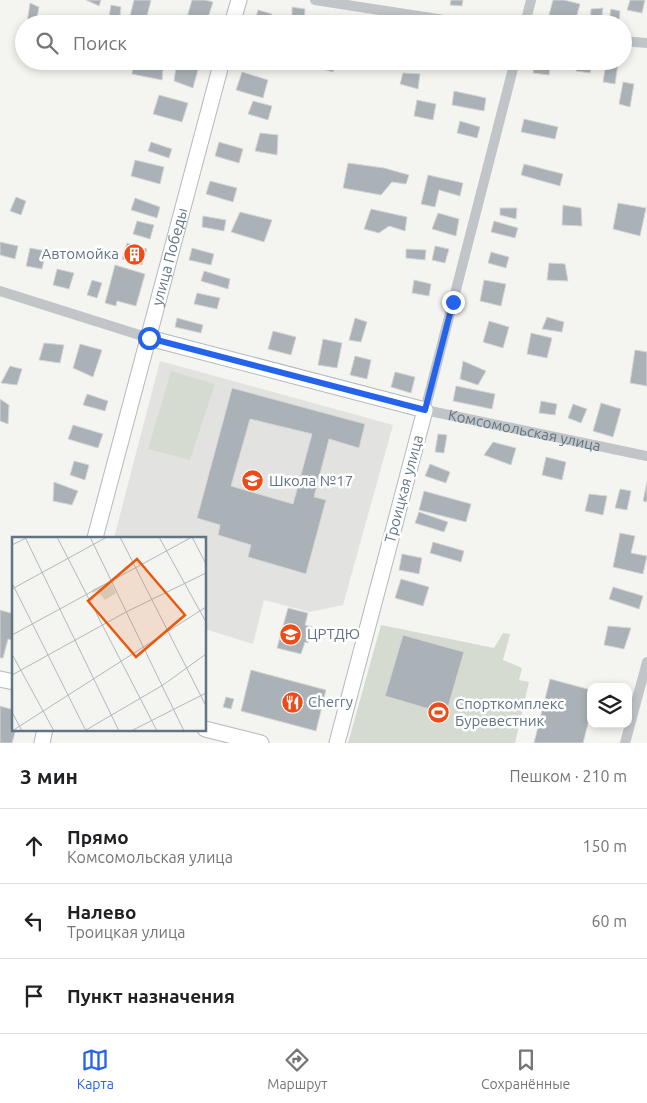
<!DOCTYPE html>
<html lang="ru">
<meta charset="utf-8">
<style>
:root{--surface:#fff;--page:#f6f6f6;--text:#202124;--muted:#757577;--line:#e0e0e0;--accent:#2563eb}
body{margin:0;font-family:Ubuntu,sans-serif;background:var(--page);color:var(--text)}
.controls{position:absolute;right:15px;bottom:15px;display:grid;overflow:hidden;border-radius:10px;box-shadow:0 2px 8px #0003}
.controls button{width:45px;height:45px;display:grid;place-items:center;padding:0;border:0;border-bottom:1px solid var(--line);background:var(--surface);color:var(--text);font:25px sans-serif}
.stop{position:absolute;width:15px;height:15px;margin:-11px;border:4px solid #2563eb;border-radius:50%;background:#fff}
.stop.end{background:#2563eb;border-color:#fff;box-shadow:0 1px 5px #0008}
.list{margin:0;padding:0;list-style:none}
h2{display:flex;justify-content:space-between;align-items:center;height:65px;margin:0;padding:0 20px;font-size:21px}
h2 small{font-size:16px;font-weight:400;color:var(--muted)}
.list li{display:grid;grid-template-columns:32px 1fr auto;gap:15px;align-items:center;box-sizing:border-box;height:75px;padding:0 20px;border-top:1px solid var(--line)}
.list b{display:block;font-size:19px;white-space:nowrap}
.list p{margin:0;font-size:16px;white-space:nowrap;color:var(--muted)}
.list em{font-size:16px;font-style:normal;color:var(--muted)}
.icon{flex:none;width:28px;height:28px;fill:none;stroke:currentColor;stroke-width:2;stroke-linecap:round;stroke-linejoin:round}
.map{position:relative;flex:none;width:647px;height:743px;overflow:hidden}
.search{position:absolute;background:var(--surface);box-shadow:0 2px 8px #0003;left:15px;right:15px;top:15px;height:55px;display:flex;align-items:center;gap:12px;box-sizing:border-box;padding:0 18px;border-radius:28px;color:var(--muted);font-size:19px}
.sheet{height:290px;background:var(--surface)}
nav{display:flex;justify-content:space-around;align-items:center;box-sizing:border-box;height:70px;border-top:1px solid var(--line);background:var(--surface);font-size:14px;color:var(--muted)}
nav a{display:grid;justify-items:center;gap:2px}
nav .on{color:var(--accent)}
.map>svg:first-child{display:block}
.built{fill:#e2e3e1}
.green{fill:#d5dbd1}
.building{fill:#aab2b7;stroke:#d5d5d3;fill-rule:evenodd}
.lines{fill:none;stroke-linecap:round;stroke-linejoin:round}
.secondary-casing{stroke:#b3b9bd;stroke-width:17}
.street{stroke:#c1c5c8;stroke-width:10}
.secondary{stroke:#fff;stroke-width:15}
.route{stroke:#2563eb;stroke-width:6}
.labels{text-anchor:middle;stroke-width:5;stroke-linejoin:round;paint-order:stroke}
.poi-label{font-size:15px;fill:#617483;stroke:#fff;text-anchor:start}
.street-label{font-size:15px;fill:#617483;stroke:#fff}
.inset-road{fill:none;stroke:#b0b9be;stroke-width:1}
.view{fill:#e8590c;fill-opacity:0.15;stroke:#e8590c;stroke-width:2.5}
.inset-edge{fill:none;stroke:#617483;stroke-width:2.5}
</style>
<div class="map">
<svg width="647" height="743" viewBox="0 0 647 743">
<rect width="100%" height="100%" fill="#f4f4f0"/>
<polygon class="built" points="160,361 393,425 343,605 310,612 264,600 253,644 205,629 205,538 114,538"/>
<g class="green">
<polygon points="171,371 215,384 190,460 148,449"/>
<polygon points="381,625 494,648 503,633 510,634 503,660 522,668 519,680 529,682 515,743 348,743"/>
</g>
<g class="building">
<polygon points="86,0 101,0 99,6"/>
<polygon points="134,0 151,0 145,24 128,24"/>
<polygon points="192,0 205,0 213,2 206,24 185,24"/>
<polygon points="451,0 463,0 462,6 450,5"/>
<polygon points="553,0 564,0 580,4 575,22 549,15"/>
<polygon points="630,0 645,0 642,13 627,10"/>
<polygon points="30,3 39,7 36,24 27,24"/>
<polygon points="111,5 121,7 119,24 108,23"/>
<polygon points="292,7 305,9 304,24 292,24"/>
<polygon points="603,8 601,22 590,24 591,9"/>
<polygon points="611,9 620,11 619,24 608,24"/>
<polygon points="258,10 272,14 270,24 254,24"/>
<polygon points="134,61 139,61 163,68 162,80 132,74"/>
<polygon points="177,61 199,66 193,88 174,81"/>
<polygon points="320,61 336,61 333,72 319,68"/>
<polygon points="406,61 427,61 426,66"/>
<polygon points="535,61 551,61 549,75 533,73"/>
<polygon points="578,61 593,61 590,73 576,71"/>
<polygon points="606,63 618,64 615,84 603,82"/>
<polygon points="242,72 268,80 263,98 236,90"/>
<polygon points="403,73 420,74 418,89 400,84"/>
<polygon points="623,82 634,84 630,107 619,104"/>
<polygon points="454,91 486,98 484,111 452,105"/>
<polygon points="159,95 188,103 182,122 153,114"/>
<polygon points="417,100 436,104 433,120 414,116"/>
<polygon points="253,101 272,106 268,120 248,114"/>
<polygon points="524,119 558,127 555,139 521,132"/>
<polygon points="460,121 480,127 477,138 457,133"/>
<polygon points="260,133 278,135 277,155 255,151"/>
<polygon points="151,142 172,149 169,158 148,151"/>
<polygon points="219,142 243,149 239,163 215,156"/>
<polygon points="135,160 164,167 160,184 131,176"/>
<polygon points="348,163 384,168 409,175 406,184 392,182 381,195 343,188"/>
<polygon points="524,164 563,174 560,186 521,175"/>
<polygon points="428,175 463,183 460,196 439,190 435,207 421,204"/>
<polygon points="210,181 237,188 233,202 206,194"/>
<polygon points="16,197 26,201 21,215 10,211"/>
<polygon points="135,198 160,207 157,218 131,210"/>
<polygon points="618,203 646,208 640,236 613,229"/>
<polygon points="563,205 581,208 582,226 562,225"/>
<polygon points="500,208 517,208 516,219 500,215"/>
<polygon points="371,209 407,217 405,231 389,226 379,233 364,229"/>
<polygon points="240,212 272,220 264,242 231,232"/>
<polygon points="438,213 459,219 456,236 432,229"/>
<polygon points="203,216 226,220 224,231 202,227"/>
<polygon points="137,221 154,225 150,239 133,234"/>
<polygon points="494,221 518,228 515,238 491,232"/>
<polygon points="0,242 18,246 15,259 0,255"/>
<polygon points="127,243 147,249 142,265 122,259"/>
<polygon points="435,246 449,249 445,263 432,260"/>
<polygon points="30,248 46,251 42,269 26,266"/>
<polygon points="192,248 214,254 211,265 189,260"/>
<polygon points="406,249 426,250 425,260 406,258"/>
<polygon points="491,252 509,257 506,268 488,263"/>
<polygon points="549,263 565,264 568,281 547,280"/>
<polygon points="115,265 145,274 136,306 117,301 116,306 105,303"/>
<polygon points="57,269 74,273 69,289 53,285"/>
<polygon points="204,271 230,279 228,289 201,281"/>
<polygon points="92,280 102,283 97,298 87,295"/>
<polygon points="414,280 431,284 429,296 412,293"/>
<polygon points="484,280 506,284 501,306 480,301"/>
<polygon points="197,293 220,298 217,309 194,304"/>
<polygon points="547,317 564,322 562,332 542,329"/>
<polygon points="177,318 203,325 201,333 175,327"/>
<polygon points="355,318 367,322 361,342 349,340"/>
<polygon points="489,321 509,327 503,348 483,342"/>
<polygon points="273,331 296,337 291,355 268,349"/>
<polygon points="531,333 552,338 547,358 527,354"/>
<polygon points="323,339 342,343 337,368 318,365"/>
<polygon points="44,343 64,345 60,363 39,360"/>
<polygon points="80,344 102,350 93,377 73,368"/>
<polygon points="635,350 647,352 647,386 630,383"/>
<polygon points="355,356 371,360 367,379 350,375"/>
<polygon points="463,361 486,371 478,385 460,379"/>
<polygon points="10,366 22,369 17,385 1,383"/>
<polygon points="395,372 415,377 411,393 391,387"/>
<polygon points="456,386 495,394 492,409 453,401"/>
<path d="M232,388L365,424L359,448L329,439L314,497L326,500L306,574L248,557L251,545L218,535L220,525L197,518ZM250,419L312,434L293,504L231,486Z"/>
<polygon points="87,394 108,401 105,411 83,405"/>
<polygon points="0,399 9,405 8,424 0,421"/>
<polygon points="541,401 557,404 555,415 539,413"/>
<polygon points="601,403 621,409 613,437 593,431"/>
<polygon points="573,404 587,409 581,423 568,418"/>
<polygon points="73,425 103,434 98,448 68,439"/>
<polygon points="438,434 447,435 444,453 435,452"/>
<polygon points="493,442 516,448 511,465 484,455"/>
<polygon points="546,457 566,462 562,480 542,475"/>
<polygon points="74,461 89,465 85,480 70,475"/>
<polygon points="430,464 450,472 446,483 425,476"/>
<polygon points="54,482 78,491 72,505 53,501"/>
<polygon points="647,482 647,502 643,501"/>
<polygon points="620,489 631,491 627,510 615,508"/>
<polygon points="424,491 471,504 466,522 419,510"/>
<polygon points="589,494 607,496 603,515 585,511"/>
<polygon points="419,512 448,522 444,532 415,523"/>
<polygon points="620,533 635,536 631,553 647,556 643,574 613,567"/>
<polygon points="433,542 464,551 461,562 430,553"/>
<polygon points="402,554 422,558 419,574 399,570"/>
<polygon points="401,579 429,587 423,606 395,598"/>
<polygon points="613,587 643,596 639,609 609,599"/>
<polygon points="288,608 308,613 305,625 312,627 308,643 305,642 301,654 277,648"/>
<polygon points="0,610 14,614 14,641 8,639 3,658 0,658"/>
<polygon points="608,626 631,628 624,649 604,645"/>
<polygon points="403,635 464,652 446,714 385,696"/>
<polygon points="251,670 326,690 316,731 241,711"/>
<polygon points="550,679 591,690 591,712 583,743 534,743"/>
<polygon points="226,697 234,699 231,709 223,707"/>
<polygon points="0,706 14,710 14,729 16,729 12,743 0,743"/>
</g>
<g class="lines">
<defs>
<g id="secondary">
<polyline points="232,24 239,0"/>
<polyline points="149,338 425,410 337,743"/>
<path id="s2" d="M95,538L222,61"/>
<polyline points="0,679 14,682"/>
<polyline points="205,729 261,743"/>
<polyline points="42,743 45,729"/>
</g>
</defs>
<use href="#secondary" class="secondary-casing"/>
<g class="street">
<polyline points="315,0 470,24"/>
<polyline points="525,24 531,0"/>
<polyline points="623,41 647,43"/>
<path id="s1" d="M515,61L425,410L647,456"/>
<polyline points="0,291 149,338"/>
<polyline points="625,743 647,662"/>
</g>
<use href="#secondary" class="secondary"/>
</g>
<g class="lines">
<polyline class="route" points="149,338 425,410 453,302"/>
</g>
<defs>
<symbol id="building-disc" viewBox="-11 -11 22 22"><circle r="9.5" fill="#ed4b17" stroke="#fff"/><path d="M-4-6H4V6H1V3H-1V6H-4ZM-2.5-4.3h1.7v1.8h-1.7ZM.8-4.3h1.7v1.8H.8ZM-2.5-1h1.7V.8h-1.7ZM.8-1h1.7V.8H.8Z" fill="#fff"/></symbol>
<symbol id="school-disc" viewBox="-11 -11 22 22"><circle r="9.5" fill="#ed4b17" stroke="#fff"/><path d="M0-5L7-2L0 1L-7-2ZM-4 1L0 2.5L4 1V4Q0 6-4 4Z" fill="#fff"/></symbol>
<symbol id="restaurant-disc" viewBox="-11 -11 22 22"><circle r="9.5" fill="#ed4b17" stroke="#fff"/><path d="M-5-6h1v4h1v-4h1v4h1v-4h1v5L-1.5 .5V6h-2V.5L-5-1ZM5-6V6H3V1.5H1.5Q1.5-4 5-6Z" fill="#fff"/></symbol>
<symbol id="stadium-disc" viewBox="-11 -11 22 22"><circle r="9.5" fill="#ed4b17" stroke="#fff"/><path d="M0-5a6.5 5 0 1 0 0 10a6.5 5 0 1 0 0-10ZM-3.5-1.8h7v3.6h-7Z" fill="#fff"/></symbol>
</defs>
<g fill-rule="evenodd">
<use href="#building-disc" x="122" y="242" width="25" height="25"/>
<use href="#school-disc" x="240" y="468" width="25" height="25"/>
<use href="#school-disc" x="278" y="622" width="25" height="25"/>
<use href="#restaurant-disc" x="280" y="690" width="25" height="25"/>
<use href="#stadium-disc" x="426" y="700" width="25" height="25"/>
</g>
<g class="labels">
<g class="poi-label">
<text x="119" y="259" text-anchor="end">Автомойка</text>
<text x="269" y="486">Школа №17</text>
<text x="307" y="639">ЦРТДЮ</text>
<text x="308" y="707">Cherry</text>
<text x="455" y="709">Cпорткомплекс<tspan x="455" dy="17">Буревестник</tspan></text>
</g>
<g class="street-label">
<text dy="5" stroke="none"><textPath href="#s2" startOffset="291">улица Победы</textPath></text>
<text dy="5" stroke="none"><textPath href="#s1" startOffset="462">Комсомольская улица</textPath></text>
<text transform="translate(404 489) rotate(-75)" y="5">Троицкая улица</text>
</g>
</g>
<g transform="translate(12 537)">
<rect width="194" height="194" fill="#f4f4f0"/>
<path d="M98,44L104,56L93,63L85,54L81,56L80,53Z" fill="#d5dbd1"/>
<path class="inset-road" d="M13,0L107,194M45,0L145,194M78,0L172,194M108,0L194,169M147,0L194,85M180,0L194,27M0,8L14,1M0,46L74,194M0,52L95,0M0,98L180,0M0,117L42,194M0,138L114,75L194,36M0,175L10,194M74,193L151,148L194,117M0,194L194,70M119,194L194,156"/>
<path class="view" d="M125,22L173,78L124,120L76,64Z"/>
<rect width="194" height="194" class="inset-edge"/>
</g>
</svg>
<div class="controls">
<button><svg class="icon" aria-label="layers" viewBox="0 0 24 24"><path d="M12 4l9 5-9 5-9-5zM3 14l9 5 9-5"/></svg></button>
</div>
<div class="stop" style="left:149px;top:338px"></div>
<div class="stop end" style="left:453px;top:302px"></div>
<div class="search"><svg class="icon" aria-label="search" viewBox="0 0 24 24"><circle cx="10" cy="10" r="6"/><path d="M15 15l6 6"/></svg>Поиск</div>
</div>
<section class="sheet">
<h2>3 мин<small>Пешком · 210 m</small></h2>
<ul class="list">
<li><svg class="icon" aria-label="ahead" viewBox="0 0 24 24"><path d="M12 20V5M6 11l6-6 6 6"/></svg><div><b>Прямо</b><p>Комсомольская улица</p></div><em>150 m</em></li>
<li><svg class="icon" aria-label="left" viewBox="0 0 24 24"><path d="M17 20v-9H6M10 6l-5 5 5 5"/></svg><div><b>Налево</b><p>Троицкая улица</p></div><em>60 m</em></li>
<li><svg class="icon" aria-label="arrive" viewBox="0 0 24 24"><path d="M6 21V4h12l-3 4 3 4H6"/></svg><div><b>Пункт назначения</b></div></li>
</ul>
</section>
<nav>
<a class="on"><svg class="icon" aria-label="map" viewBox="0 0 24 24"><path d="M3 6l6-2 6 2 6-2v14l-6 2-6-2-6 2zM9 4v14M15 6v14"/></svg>Карта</a>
<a><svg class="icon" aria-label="directions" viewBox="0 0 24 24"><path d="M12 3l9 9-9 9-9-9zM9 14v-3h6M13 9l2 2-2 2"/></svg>Маршрут</a>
<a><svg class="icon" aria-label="saved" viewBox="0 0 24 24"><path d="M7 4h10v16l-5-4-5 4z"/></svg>Сохранённые</a>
</nav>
